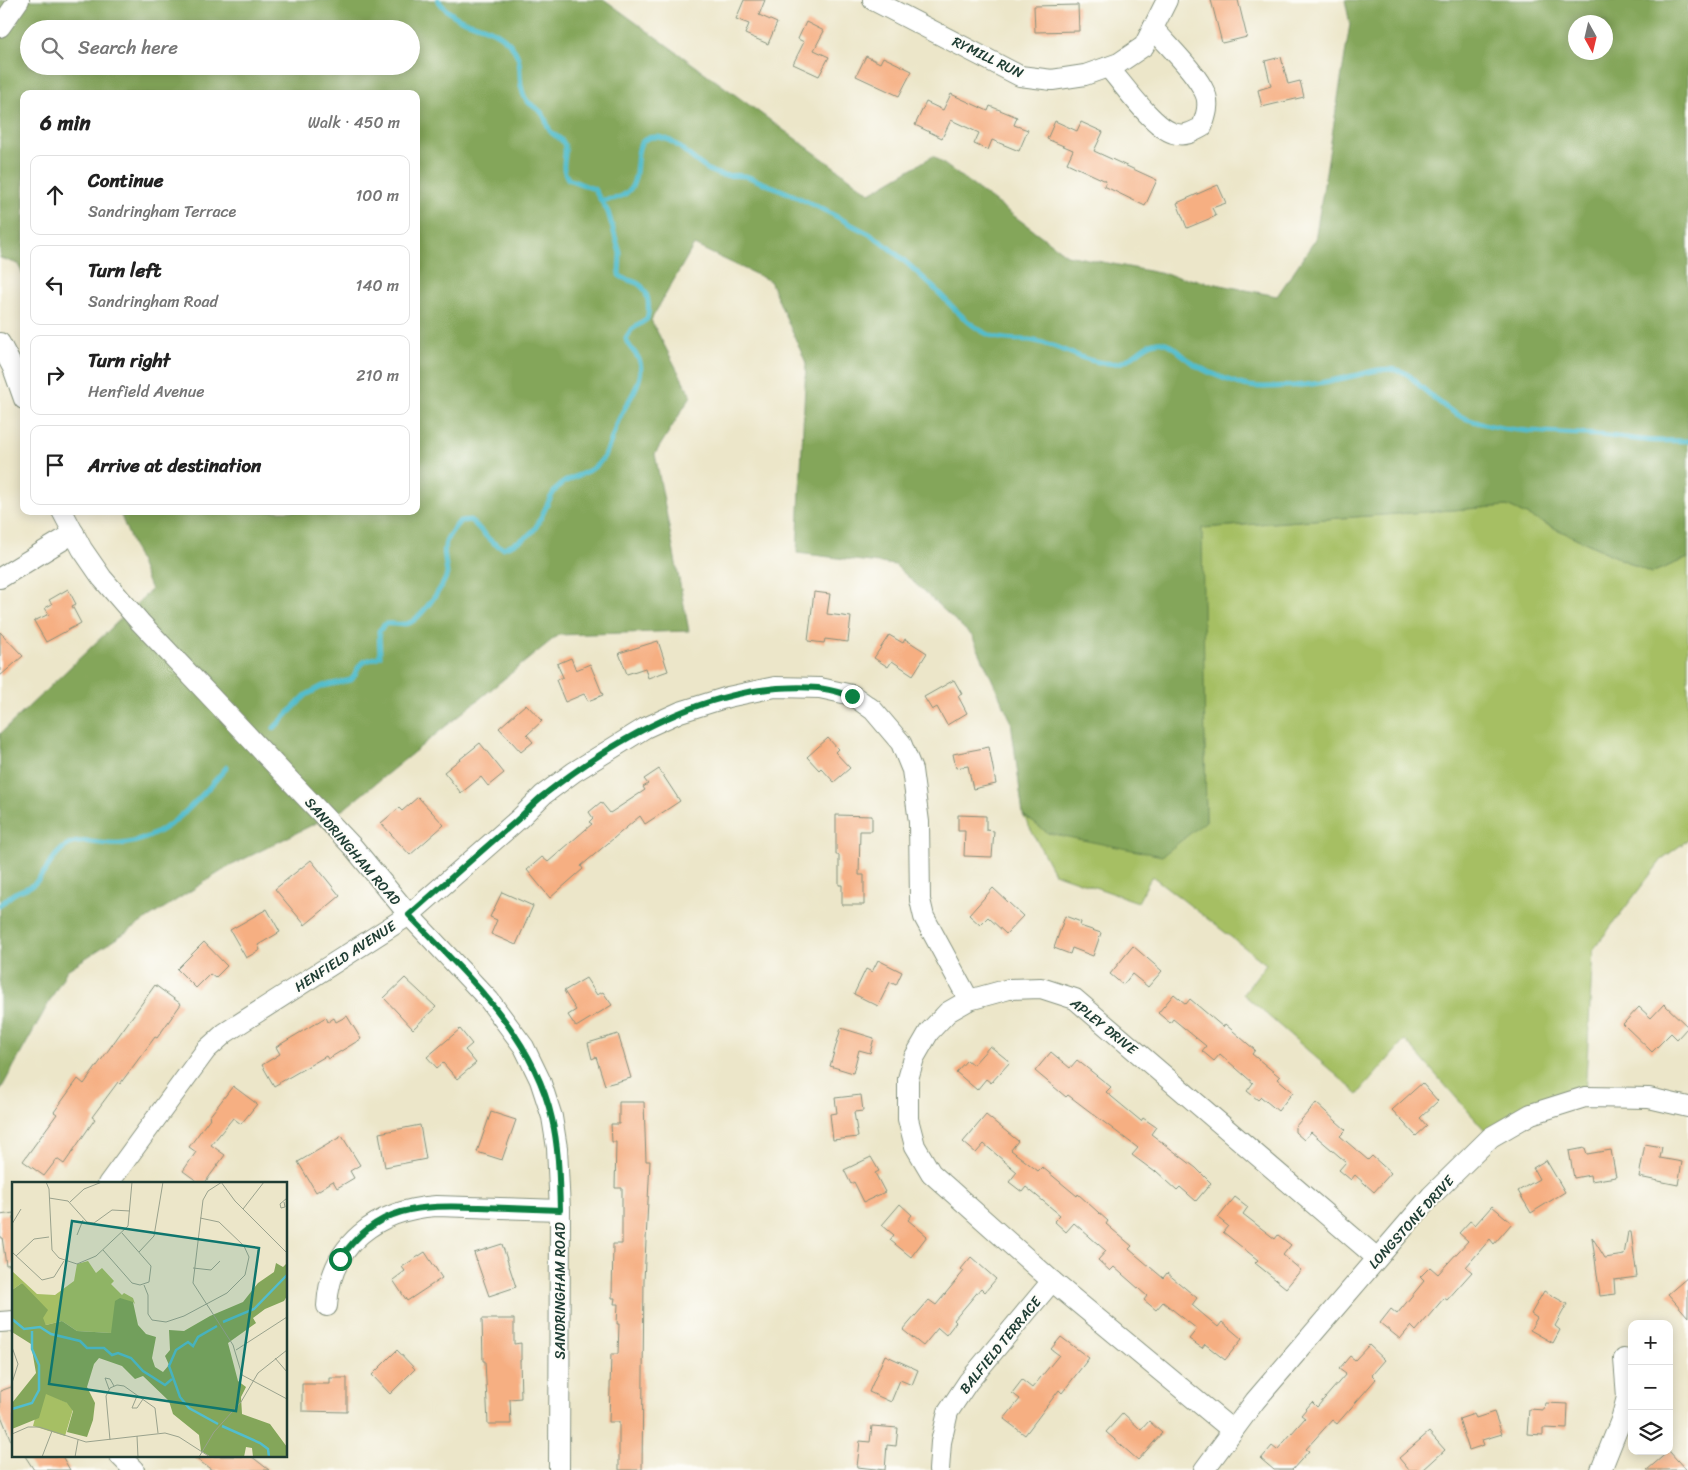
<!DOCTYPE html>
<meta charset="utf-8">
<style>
:root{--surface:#fff;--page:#f6f6f6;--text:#222;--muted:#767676;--line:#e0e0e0}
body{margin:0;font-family:Sriracha,sans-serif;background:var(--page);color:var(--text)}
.controls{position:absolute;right:15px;bottom:15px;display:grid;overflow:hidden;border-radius:10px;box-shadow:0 2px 12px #0003}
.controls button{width:45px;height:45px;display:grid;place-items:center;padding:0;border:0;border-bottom:1px solid var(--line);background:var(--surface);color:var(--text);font:25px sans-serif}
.compass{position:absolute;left:1568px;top:15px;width:45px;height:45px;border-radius:50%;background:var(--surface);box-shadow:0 2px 12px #0003;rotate:172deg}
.stop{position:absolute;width:15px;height:15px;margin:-11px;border:4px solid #0b8043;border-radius:50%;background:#fff}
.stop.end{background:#0b8043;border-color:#fff;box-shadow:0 1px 5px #0008}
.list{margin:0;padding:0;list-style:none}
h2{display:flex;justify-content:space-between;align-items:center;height:65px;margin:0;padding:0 20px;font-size:21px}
h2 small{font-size:16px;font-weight:400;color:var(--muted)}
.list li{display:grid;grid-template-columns:32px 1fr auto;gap:15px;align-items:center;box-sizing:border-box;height:80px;margin:0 10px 10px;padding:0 10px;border:1px solid var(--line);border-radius:10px}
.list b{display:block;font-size:19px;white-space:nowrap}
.list p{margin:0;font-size:16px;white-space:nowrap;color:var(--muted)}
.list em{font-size:16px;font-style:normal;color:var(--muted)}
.icon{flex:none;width:28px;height:28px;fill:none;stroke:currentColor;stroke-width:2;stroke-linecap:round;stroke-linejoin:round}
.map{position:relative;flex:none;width:1688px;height:1470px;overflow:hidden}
.search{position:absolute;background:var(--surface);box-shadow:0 2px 12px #0003;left:20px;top:20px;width:400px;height:55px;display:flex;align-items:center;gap:12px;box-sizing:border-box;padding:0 18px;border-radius:28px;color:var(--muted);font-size:19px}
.panel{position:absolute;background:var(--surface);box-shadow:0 2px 12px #0003;left:20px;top:90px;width:400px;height:425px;border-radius:10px}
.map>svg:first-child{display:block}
.green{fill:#a6bf64;stroke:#627e4c}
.forest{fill:#84a65a;stroke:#527247;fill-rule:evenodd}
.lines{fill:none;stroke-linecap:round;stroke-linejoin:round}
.stream{stroke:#52bdcd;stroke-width:5}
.building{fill:#f6af82}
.street-casing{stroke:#86927e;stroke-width:22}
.street{stroke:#fff;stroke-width:20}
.route{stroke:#0b8043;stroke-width:6}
.labels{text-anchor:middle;stroke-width:4;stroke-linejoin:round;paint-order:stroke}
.street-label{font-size:14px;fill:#1f3d34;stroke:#fdfcf7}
.inset-river{fill:none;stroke:#52bdcd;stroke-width:2.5}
.inset-road{fill:none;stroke:#9aa28d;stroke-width:1}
.view{fill:#0f766e;fill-opacity:0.15;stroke:#0f766e;stroke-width:2.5}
.inset-edge{fill:none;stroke:#1f3d34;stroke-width:2.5}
</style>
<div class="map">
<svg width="1688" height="1470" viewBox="0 0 1688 1470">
<rect width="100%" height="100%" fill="#fdfcf7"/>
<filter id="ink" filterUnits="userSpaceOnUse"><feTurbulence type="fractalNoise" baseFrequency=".02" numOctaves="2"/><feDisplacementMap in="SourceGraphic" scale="10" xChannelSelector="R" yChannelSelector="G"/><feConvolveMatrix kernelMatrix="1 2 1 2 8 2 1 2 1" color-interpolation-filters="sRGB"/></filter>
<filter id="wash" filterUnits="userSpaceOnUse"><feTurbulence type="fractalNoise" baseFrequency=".0096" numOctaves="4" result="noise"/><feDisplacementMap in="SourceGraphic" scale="20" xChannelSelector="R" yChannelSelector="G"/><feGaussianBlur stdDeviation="1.12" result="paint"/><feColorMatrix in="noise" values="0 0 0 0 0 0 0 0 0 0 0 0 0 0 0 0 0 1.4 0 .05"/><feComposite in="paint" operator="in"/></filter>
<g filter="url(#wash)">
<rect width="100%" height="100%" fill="#ece6c9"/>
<polygon class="green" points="1507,506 1651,573 1688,558 1688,840 1663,858 1593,950 1585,1097 1491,1137 1405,1040 1358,1094 1243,994 1266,964 1152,876 1138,902 1054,873 1023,815 1048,833 1206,821 1201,528"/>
<path class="forest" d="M0,0H605L870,193L933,156L1067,255L1277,296L1315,240L1350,24L1345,0H1688V558L1651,573L1507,506L1202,528L1206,821L1162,856L1048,833L1023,815L1011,721L972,636L895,565L797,553L806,363L770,281L694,245L651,320L691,396L655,454L689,631L558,635L344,809L228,867L67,970L0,1091V734L151,590L119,511H416V94H24V277L18,264L0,258ZM1576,22H1606V52H1576ZM29,29H411V66H29Z"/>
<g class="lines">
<g class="stream">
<path d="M601,200C662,200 616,134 658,137C679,139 695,166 715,173C725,178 735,174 745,176C755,179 765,184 774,187C801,198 827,211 852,225C861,230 871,234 879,240C899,255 917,272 935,289C953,307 969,327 992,336C1005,341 1016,339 1029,340C1059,343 1087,367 1118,363C1135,360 1145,340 1162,342C1175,344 1185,360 1197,366C1209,373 1236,384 1249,386C1261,388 1274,387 1286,386C1309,386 1331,381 1353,376C1367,373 1383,367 1396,370C1407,371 1414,380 1421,387C1435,399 1449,412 1467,419C1503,432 1544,432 1583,434C1604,435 1624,438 1645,440C1659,442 1674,440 1688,441"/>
<path d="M274,728L306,695L323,686L351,680C356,676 356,670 360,665C365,659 374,660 380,656L379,631L385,624C393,623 401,626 409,623C420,619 444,586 447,574C447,569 445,563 445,558C442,542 450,533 460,521L470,520C482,529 488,543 503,548C513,544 525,540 533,531C543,519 546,501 557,488C568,476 585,476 597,465C610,453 612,433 620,417C627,402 641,385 641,368C641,355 629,350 626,339L631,330L647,319C650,307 649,289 637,283C631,280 624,280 619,275L620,253L608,212L594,189L568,179C566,175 564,172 564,168C563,160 568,149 563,142C559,136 551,135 549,129C546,123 546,117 541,112C534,105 526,104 523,93C516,73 526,62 509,43C486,19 459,30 438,0"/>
<path d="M0,905C5,901 10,896 15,893C22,889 30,888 35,883C47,872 53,853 68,845C84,837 104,846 121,844C167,840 199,799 227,767"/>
</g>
</g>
<g id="blocks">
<g class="building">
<polygon points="744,0 765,0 759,15 777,23 768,44 745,34 749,24 736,19"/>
<polygon points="1211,0 1238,0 1247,37 1222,43"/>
<polygon points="1078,5 1079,31 1035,32 1034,6"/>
<polygon points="806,22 824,31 814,50 829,57 819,76 793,64 804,42 798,39"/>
<polygon points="866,56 880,63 883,57 912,71 899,96 856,76"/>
<polygon points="1281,57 1288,84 1300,81 1304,97 1262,107 1258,90 1271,86 1265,61"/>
<polygon points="951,94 988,111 990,106 1017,117 1014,125 1028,130 1019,151 992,140 988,150 974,144 979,133 951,120 942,138 915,125 926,102 943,110"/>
<polygon points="1055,121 1077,131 1081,122 1103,132 1094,151 1157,180 1145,206 1104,186 1106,181 1067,163 1073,150 1047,139"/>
<polygon points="1218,185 1226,203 1212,208 1216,216 1187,228 1177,203"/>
<polygon points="68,589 76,604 72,606 81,623 46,642 34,621 49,614 45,608 52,604 49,600"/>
<polygon points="814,592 830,594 827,614 851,617 848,642 825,639 824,643 808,641"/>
<polygon points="0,632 23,656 0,676"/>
<polygon points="889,635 903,643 905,639 927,653 913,675 892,661 888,667 874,658"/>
<polygon points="658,641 668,671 648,678 645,668 627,674 619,653"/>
<polygon points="571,658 576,670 590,664 603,695 588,701 584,694 565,702 556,680 563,677 557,664"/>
<polygon points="954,680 962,694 958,696 967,713 947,725 937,707 932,710 924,697"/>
<polygon points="526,704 542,721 527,735 533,742 521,752 499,728"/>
<polygon points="828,738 838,749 835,752 850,768 834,782 821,768 819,770 807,757"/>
<polygon points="480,743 504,773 488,786 481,777 461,793 444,772"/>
<polygon points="989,747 996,784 973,789 968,766 956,768 953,754"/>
<polygon points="659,769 680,801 645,824 640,816 581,866 583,869 550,898 527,870 542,857 548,862 592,824 589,822 593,818 589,812 601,802 610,813 645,790 643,787 648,784 644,779"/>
<polygon points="418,797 444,825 410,855 381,823 399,808 402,811"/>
<polygon points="836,815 872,816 872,831 860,831 859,875 864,875 864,905 842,905 842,885 839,885 839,855 836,855"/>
<polygon points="958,815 986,816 986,830 994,831 992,857 964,856 965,831 958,831"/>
<polygon points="311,860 340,896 305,925 275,889"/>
<polygon points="993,888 1023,916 1006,934 988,917 980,925 969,915"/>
<polygon points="502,892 533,906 516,945 491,934 497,920 490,917"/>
<polygon points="267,909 280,932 258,945 260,950 246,958 230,930"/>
<polygon points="1065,916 1081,922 1080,926 1101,933 1093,956 1072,948 1070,954 1054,948"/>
<polygon points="204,942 227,966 215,978 210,974 196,988 177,969"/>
<polygon points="1133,946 1162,971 1148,987 1132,974 1123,985 1110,974"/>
<polygon points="878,960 902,972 896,985 890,982 878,1006 854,994 866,969 872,972"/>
<polygon points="405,978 436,1007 413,1029 384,998"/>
<polygon points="586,978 597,995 603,992 612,1005 576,1027 568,1015 576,1010 564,991"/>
<polygon points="155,985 181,1004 157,1038 155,1037 120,1084 118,1082 92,1117 95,1119 64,1164 57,1159 44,1176 23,1161 57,1114 54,1112 78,1079 84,1084"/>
<polygon points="1174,994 1186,1004 1190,999 1223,1027 1225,1024 1255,1050 1252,1054 1280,1077 1278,1079 1293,1092 1278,1111 1261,1097 1258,1100 1247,1091 1253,1083 1220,1054 1214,1061 1202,1051 1206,1046 1173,1019 1170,1023 1158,1013"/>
<polygon points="1664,1004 1688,1027 1677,1039 1671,1033 1652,1052 1623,1024 1639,1007 1651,1018"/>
<polygon points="347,1016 361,1039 328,1059 326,1056 274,1086 262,1065 280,1054 276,1047 326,1017 328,1022 334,1018 336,1022"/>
<polygon points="841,1028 874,1038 870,1053 859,1050 853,1073 830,1066"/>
<polygon points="460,1029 472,1044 465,1050 476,1063 457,1079 443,1063 437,1068 427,1057"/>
<polygon points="618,1034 631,1078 605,1085 596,1057 592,1059 588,1043"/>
<polygon points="990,1046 1010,1062 991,1083 986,1079 977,1090 956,1072 967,1060 973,1065"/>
<polygon points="1051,1052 1070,1068 1077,1060 1111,1087 1106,1092 1141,1121 1143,1118 1156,1127 1151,1134 1196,1168 1211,1183 1196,1201 1180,1187 1177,1190 1156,1171 1155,1172 1132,1155 1138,1148 1068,1095 1066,1097 1035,1071"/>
<polygon points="1422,1083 1438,1101 1420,1118 1427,1126 1416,1136 1392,1110"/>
<polygon points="233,1086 257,1104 241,1124 233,1118 211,1145 225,1155 204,1184 201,1184 183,1171 196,1152 189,1147 210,1118 209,1117"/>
<polygon points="861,1095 863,1111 854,1112 858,1137 833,1140 830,1114 837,1113 835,1098"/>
<polygon points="619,1102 644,1102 646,1161 650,1161 644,1281 642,1470 619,1470 619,1422 609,1422 611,1354 618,1354 619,1324 617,1324 618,1304 614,1304 615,1298 612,1298 613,1244 622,1244 622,1188 615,1188 616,1142 612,1142 611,1124 619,1124"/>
<polygon points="1316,1103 1346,1130 1340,1136 1368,1160 1372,1156 1391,1173 1374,1192 1355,1175 1351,1180 1339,1170 1346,1162 1311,1132 1304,1140 1295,1132 1295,1127"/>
<polygon points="491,1112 516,1120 502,1160 477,1152"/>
<polygon points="986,1115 1018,1141 1011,1150 1038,1171 1042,1167 1077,1196 1078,1194 1108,1221 1106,1224 1132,1246 1129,1249 1163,1278 1167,1273 1197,1298 1192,1305 1218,1327 1222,1322 1242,1339 1225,1360 1205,1344 1202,1348 1189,1339 1197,1329 1163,1302 1156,1310 1144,1300 1147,1296 1114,1267 1110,1271 1098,1260 1106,1251 1074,1223 1066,1232 1054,1221 1060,1215 1026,1187 1022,1192 1009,1182 1017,1172 984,1144 976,1153 963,1142"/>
<polygon points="420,1125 426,1159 385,1167 379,1133"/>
<polygon points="342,1136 360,1165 350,1171 354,1178 337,1188 333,1181 316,1192 298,1162"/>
<polygon points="1645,1144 1662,1147 1660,1158 1682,1162 1678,1185 1639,1177"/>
<polygon points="1585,1148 1587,1154 1611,1150 1616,1177 1591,1181 1590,1175 1574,1178 1569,1151"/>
<polygon points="871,1157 879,1171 875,1173 885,1192 864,1202 854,1182 851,1184 844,1170"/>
<polygon points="1546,1160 1565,1192 1531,1213 1518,1191 1539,1179 1533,1168"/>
<polygon points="1235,1197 1248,1207 1243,1214 1275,1239 1278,1235 1291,1245 1283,1255 1301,1270 1286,1288 1255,1263 1258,1260 1223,1232 1228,1226 1218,1218"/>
<polygon points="900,1204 912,1215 908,1220 927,1236 911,1257 890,1240 894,1235 882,1225"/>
<polygon points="1492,1206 1512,1223 1494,1244 1490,1239 1466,1267 1472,1272 1447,1300 1444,1298 1416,1331 1411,1326 1400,1339 1380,1323 1391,1309 1397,1314 1424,1281 1420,1277 1430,1267 1438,1274 1468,1241 1459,1233 1470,1221 1475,1225"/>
<polygon points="14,1213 14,1264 6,1265 2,1237 0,1237 0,1215"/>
<polygon points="1628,1232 1631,1232 1637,1277 1614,1280 1615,1294 1600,1296 1592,1237 1605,1258 1624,1255"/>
<polygon points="502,1244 516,1287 489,1296 474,1253"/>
<polygon points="425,1252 442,1278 407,1301 393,1280 405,1271 402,1267"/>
<polygon points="971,1257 996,1279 985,1292 981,1288 954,1320 956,1322 946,1335 938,1328 923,1346 903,1330 929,1300 936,1305 964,1271 961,1269"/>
<polygon points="1688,1277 1688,1317 1668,1294"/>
<polygon points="1544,1291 1567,1304 1555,1326 1560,1330 1553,1343 1530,1330 1537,1318 1531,1314"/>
<polygon points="482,1319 514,1319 514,1344 521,1343 521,1360 520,1360 521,1398 510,1399 511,1424 488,1424 485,1361 483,1361"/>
<polygon points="1061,1337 1089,1358 1062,1393 1059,1390 1025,1435 1004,1419 1020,1399 1012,1393 1022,1380 1032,1388 1059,1355 1051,1349"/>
<polygon points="1369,1345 1385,1360 1372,1375 1376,1379 1337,1424 1332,1420 1306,1449 1309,1451 1292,1470 1274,1470 1261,1459 1272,1446 1277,1450 1305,1418 1301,1415 1312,1402 1317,1407 1346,1374 1339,1369 1350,1356 1355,1360"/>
<polygon points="397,1350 415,1369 390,1394 372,1375"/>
<polygon points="885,1355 918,1370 912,1385 900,1380 891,1402 869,1392"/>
<polygon points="330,1378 347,1378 347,1412 302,1411 302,1384 330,1384"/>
<polygon points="14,1386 14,1445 13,1446 0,1413 0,1391"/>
<polygon points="1545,1403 1568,1404 1567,1429 1543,1428 1543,1435 1527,1434 1529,1409 1544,1410"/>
<polygon points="1494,1412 1502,1434 1482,1440 1484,1445 1469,1450 1459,1419 1474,1414 1476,1418"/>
<polygon points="1123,1413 1141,1430 1149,1421 1162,1433 1138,1460 1106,1432"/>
<polygon points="872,1426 898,1428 896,1446 887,1445 885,1470 857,1467 860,1441 870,1442"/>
<polygon points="1429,1432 1445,1450 1423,1470 1409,1470 1399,1458"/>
<polygon points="1669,1451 1686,1470 1647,1470"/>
<polygon points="25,1456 62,1456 70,1470 34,1470"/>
<polygon points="192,1456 251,1456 269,1470 212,1470"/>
</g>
</g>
</g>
<g filter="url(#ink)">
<use href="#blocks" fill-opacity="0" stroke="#86927e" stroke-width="1"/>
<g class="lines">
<defs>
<g id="street">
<polyline points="873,0 1020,76 1052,80 1085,75 1119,63 1144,46 1167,0"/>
<polyline points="0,27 19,0"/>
<path d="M1108,67C1123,84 1153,127 1173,133C1184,137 1193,132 1202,127C1206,116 1210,104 1205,93C1196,72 1168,46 1153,28"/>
<polyline points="0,343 13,368 24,399"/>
<polyline points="62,511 82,549 102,578 140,622 353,847 409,915 489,1000 524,1047 540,1080 552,1117 557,1148 560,1210 559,1470"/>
<polyline points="0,578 74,533"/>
<polyline points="108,1184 206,1050 225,1033 409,915 520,818 543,795 574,772 645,728 680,712 728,697 775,687 820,688 852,695 873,710 901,743 912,770 919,822 920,900 924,917 969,1000"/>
<path d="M327,1306C330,1244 377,1210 436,1206L560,1210"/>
<polyline points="0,1322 14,1321"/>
<polyline points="1233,1431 1052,1281 931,1173 915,1146 908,1119 908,1079 914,1058 929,1032 948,1012 969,1000 1009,989 1041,988 1075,999 1377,1258"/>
<polyline points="120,1456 134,1470"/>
<polyline points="939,1470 941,1442 948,1412 968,1382 1052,1281"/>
<polyline points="1204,1470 1255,1401 1431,1196 1491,1137 1531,1114 1585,1097 1649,1098 1688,1107"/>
<polyline points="1601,1470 1621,1420 1627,1397 1624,1359"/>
</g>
</defs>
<use href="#street" class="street-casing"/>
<use href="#street" class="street"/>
</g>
</g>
<g class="lines" filter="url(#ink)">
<path class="route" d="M340,1259C377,1205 420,1205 479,1207C506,1208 533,1209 560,1210C559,1179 559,1149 552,1119C533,1034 466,975 409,915C444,884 479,853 515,822C525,813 534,802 545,794C622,734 718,680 818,688C829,689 841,693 852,696"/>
</g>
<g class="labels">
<g class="street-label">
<text transform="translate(988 57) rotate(26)" y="5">RYMILL RUN</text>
<text transform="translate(353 851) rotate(49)" y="5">SANDRINGHAM ROAD</text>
<text transform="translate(345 956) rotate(-33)" y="5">HENFIELD AVENUE</text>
<text transform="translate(1104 1026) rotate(39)" y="5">APLEY DRIVE</text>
<text transform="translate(1411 1222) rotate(-48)" y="5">LONGSTONE DRIVE</text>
<text transform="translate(560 1291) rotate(-90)" y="5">SANDRINGHAM ROAD</text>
<text transform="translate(1000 1345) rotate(-51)" y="5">BALFIELD TERRACE</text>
</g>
</g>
<g transform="translate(12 1182)">
<rect width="275" height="275" fill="#ece6c9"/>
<path d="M76,79L84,91L90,86L102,99L99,102L110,113L112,111L121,116L123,122L121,120L99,151L65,149L50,139L34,143L10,101L0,108V89L25,112L43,113L62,99L65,82ZM30,209L62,224L53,254L21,244Z" fill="#a6bf64"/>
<path d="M264,81L271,85L275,81V114L272,119L253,127L241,136L244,141L216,161L226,199L234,205L229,215L230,232L258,242L275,265V275H241L240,266L234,265L232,275H199L189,269L187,253L161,232L157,219L131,194L123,197L110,184L87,176L82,182L75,205L83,221L81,238L75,255L55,250L61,229L55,221L34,212L27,236L0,247V221L24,191L19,162L0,150V108L10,101L36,128L31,136L34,143L50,139L65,149L99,151L103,119L108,116L121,120L126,143L134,152L144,155L140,176L143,185L151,190L157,183L153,174L158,168L157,148L172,149L198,134L231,120L246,101L262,90Z" fill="#84a65a"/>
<path class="inset-river" d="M0,137L12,147L28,145L39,152L68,159L75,166H92L100,173L106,171L119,176L131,189L153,203L160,197M211,140L242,127L275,93M205,144L186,155L181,164L176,160L164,168L157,184L168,215L177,226L206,242M0,227L20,221L27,208V183L20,167V149M210,244L248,261L256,267L257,275"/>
<path class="inset-road" d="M34,0L37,7L40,68L47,76L65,82L84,74L116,44L120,0M209,0L223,19L275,71M210,0L196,9L191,18L181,101L221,163L230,193L275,217M37,16L56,19L75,40L82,41L100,28L118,29M58,20L72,7L90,0M272,20L273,25L269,26L268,22L275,16M231,27L252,0M0,42L9,27M65,53L71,38M91,68L120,101L128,103L137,100L139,84L110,51M0,70L30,98L42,95L52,79M127,70L142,54L151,0M4,74L22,57L37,55M181,86L199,88L208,79M132,103L136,113V132L140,138L154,140L172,134L215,111L233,93L237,75L232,64L207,40L188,36M0,165L6,182L0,201M224,168L275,135M263,176L275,190M97,207L93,196L98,197L102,204M125,214L120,226H125L131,217M0,252L16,245H27L74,260L153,251L167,255L198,275M125,254L126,275M98,258L94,214L98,206L105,203L112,204L143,226L146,251M30,275L40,249M63,275L66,258M187,275L202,250L229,220L246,191L275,168"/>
<path class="view" d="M60,39L247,66L224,229L37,202Z"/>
<rect width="275" height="275" class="inset-edge"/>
</g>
</svg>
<div class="controls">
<button>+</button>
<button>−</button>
<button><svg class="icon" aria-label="layers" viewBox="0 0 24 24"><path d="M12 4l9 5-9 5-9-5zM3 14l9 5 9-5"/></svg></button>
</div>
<svg class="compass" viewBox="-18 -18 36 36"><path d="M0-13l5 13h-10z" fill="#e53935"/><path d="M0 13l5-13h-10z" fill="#767676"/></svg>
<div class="stop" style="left:340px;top:1259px"></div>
<div class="stop end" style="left:852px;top:696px"></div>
<div class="search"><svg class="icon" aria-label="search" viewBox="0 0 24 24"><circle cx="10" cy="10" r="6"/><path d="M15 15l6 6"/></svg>Search here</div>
<section class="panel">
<h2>6 min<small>Walk · 450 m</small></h2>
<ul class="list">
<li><svg class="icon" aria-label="ahead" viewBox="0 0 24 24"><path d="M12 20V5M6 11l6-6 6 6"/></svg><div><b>Continue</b><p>Sandringham Terrace</p></div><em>100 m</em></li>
<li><svg class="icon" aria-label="left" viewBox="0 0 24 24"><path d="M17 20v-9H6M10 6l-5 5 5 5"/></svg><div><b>Turn left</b><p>Sandringham Road</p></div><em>140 m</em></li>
<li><svg class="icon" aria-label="right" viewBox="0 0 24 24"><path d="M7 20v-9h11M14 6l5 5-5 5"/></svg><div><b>Turn right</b><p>Henfield Avenue</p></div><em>210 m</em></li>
<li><svg class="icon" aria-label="arrive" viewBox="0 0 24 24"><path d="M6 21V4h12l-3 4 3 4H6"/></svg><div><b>Arrive at destination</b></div></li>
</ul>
</section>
</div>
